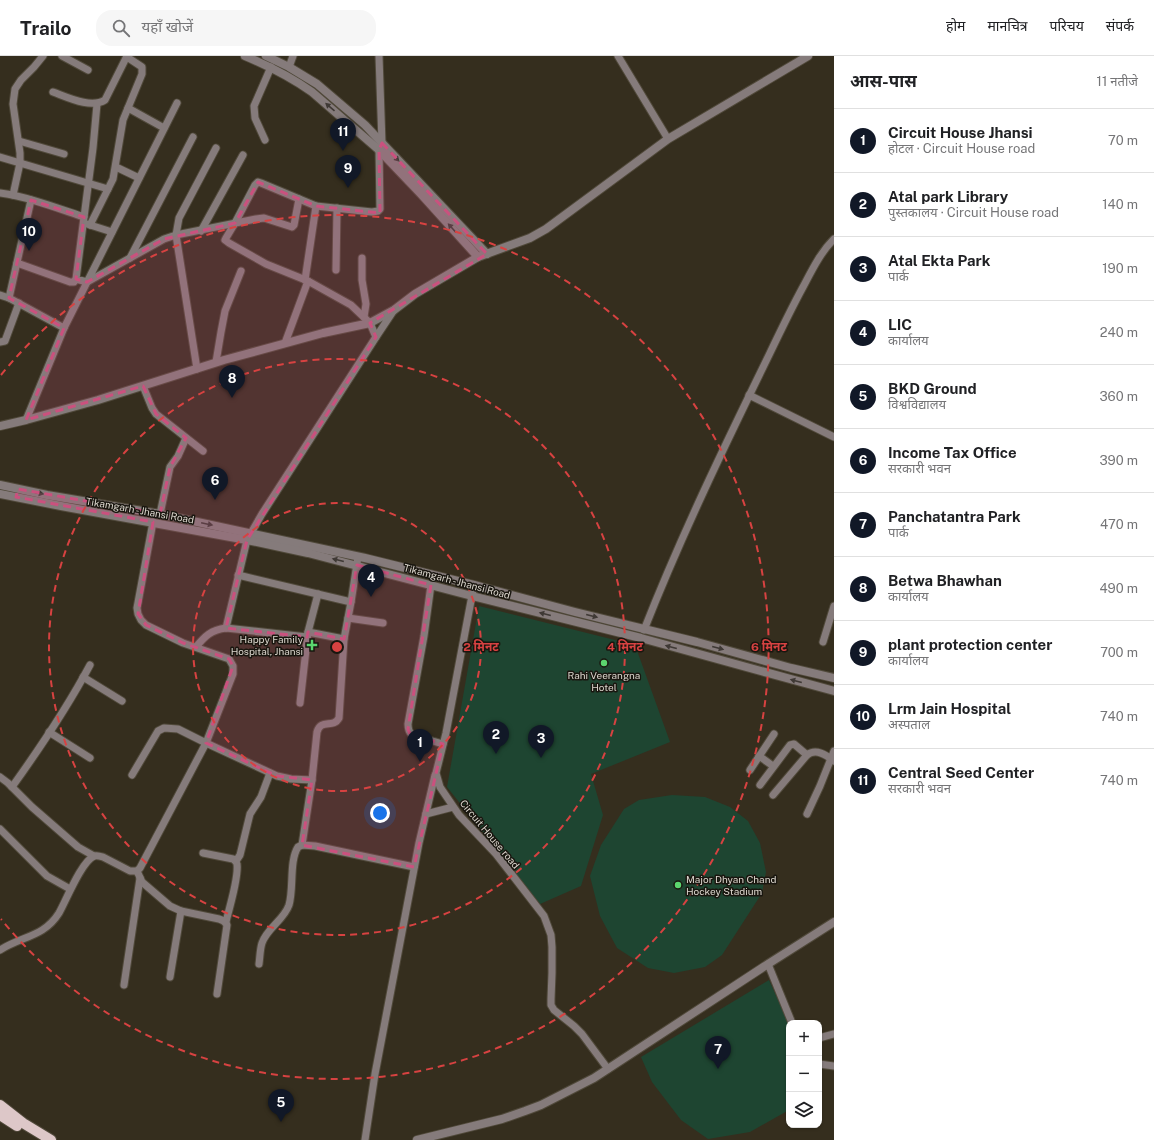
<!DOCTYPE html>
<html lang="hi">
<meta charset="utf-8">
<style>
:root{--surface:#fff;--page:#f6f6f6;--text:#202124;--muted:#757577;--line:#e0e0e0;--accent:#111827}
body{margin:0;font-family:"Public Sans","Noto Sans Devanagari",sans-serif;background:var(--page);color:var(--text)}
.controls{position:absolute;right:12px;bottom:12px;display:grid;overflow:hidden;border-radius:8px;box-shadow:0 1px 3px #0004}
.controls button{width:36px;height:36px;display:grid;place-items:center;padding:0;border:0;border-bottom:1px solid var(--line);background:var(--surface);color:var(--text);font:20px sans-serif}
.you{position:absolute;left:380px;top:757px;width:14px;height:14px;margin:-10px;border:3px solid #fff;border-radius:50%;background:#1a73e8;box-shadow:0 0 0 6px #1a73e833}
.badge{display:grid;place-items:center;width:26px;height:26px;border-radius:50%;background:var(--accent);color:#fff;font-size:13px;font-weight:700}
.pin{position:absolute;translate:-50% -33px;filter:drop-shadow(0 1px 2px #0008)}
.pin::after{content:'';position:absolute;top:21px;width:14px;height:12px;background:inherit;clip-path:polygon(0 0,100% 0,50% 100%)}
.list{margin:0;padding:0;list-style:none}
h2{display:flex;justify-content:space-between;align-items:center;height:52px;margin:0;padding:0 16px;font-size:17px}
h2 small{font-size:13px;font-weight:400;color:var(--muted)}
.list li{display:grid;grid-template-columns:26px 1fr auto;gap:12px;align-items:center;box-sizing:border-box;height:64px;padding:0 16px;border-top:1px solid var(--line)}
.list b{display:block;font-size:15px;white-space:nowrap}
.list p{margin:0;font-size:13px;white-space:nowrap;color:var(--muted)}
.list em{font-size:13px;font-style:normal;color:var(--muted)}
.icon{flex:none;width:22px;height:22px;fill:none;stroke:currentColor;stroke-width:2;stroke-linecap:round;stroke-linejoin:round}
.map{position:relative;flex:none;width:834px;height:1084px;overflow:hidden}
header{display:flex;align-items:center;gap:24px;box-sizing:border-box;height:56px;padding:0 20px;background:var(--surface);border-bottom:1px solid var(--line)}
header strong{font-size:19px}
nav{display:flex;gap:22px;margin-inline-start:auto;font-size:14px}
.search{width:280px;height:36px;background:var(--page);display:flex;align-items:center;gap:10px;box-sizing:border-box;padding:0 14px;border-radius:16px;color:var(--muted);font-size:15px}
main{display:flex}
aside{flex:1;background:var(--surface)}
.map>svg:first-child{display:block}
.green{fill:#1e4531}
.lines{fill:none;stroke-linecap:round;stroke-linejoin:round}
.minor-casing{stroke:#50493a;stroke-width:9}
.tertiary-casing{stroke:#50493a;stroke-width:10}
.primary-casing{stroke:#50493a;stroke-width:12}
.minor{stroke:#857b7b;stroke-width:7}
.tertiary{stroke:#857b7b;stroke-width:8}
.primary{stroke:#ddc7c8;stroke-width:10}
.oneway{fill:#3f3935}
.marked{fill:#ca517e;fill-opacity:0.2;stroke:#ca517e;stroke-width:3;stroke-dasharray:8 5;stroke-linejoin:round}
.ring{fill:none;stroke:#d74241;stroke-width:2;stroke-dasharray:7 5}
.poi-dot{fill:#5bd56e;stroke:#19160f;stroke-width:1.5}
.labels{text-anchor:middle;stroke-width:3;stroke-linejoin:round;paint-order:stroke}
.street-label{font-size:10px;fill:#dcd7ce;stroke:#19160f}
.poi-label{font-size:10px;fill:#dcd7ce;stroke:#19160f;text-anchor:end}
.centre{fill:#d74241;stroke:#19160f;stroke-width:2}
.ring-label{font-size:12px;text-anchor:middle;font-weight:bold;fill:#d74241;stroke:#19160f;stroke-width:3;stroke-linejoin:round;paint-order:stroke}
</style>
<header>
<strong>Trailo</strong>
<div class="search"><svg class="icon" aria-label="search" viewBox="0 0 24 24"><circle cx="10" cy="10" r="6"/><path d="M15 15l6 6"/></svg>यहाँ खोजें</div>
<nav><a>होम</a><a>मानचित्र</a><a>परिचय</a><a>संपर्क</a></nav>
</header>
<main>
<div class="map">
<svg width="834" height="1084" viewBox="0 0 834 1084">
<rect width="100%" height="100%" fill="#352e1e"/>
<g class="green">
<polygon points="479,550 635,589 670,686 591,718 603,759 581,830 540,848 447,731"/>
<polygon points="672,739 705,741 730,751 748,765 760,787 766,816 762,837 722,899 705,911 674,917 648,912 617,892 600,860 590,820 601,789 624,753 639,744"/>
<polygon points="769,924 789,968 789,1054 750,1076 708,1083 681,1064 652,1026 641,1001"/>
</g>
<g class="lines">
<defs>
<g id="minor">
<polyline points="62,0 88,14"/>
<polyline points="618,0 668,83"/>
<polyline points="289,11 293,0"/>
<path d="M53,36C67,41 91,53 105,44L127,0"/>
<polyline points="97,48 93,92 76,223 87,226 164,183 176,179 256,163 264,162 292,171 294,169 299,143"/>
<polyline points="128,52 164,72"/>
<polyline points="265,84 255,62 254,50 271,11"/>
<polyline points="19,85 64,98"/>
<polyline points="0,101 108,133"/>
<polyline points="116,111 139,122"/>
<path d="M0,137C29,141 57,152 84,161"/>
<polyline points="13,139 20,107 20,97 13,48 15,33 21,24 34,11 43,0"/>
<polyline points="87,168 112,176"/>
<polyline points="90,169 113,123 123,64 142,18 142,11 127,1"/>
<polyline points="201,175 243,99"/>
<polyline points="130,202 193,81"/>
<polyline points="362,202 362,224 366,248 364,261"/>
<polyline points="17,207 70,226 74,226 76,223"/>
<polyline points="336,214 337,152"/>
<polyline points="305,224 316,150"/>
<polyline points="0,239 9,242 64,272"/>
<polyline points="9,242 31,144"/>
<polyline points="376,281 394,254"/>
<polyline points="0,286 5,285 19,247"/>
<polyline points="285,287 308,225 266,208 229,187 225,184 226,182 235,167 255,129 258,126 261,127 316,150 372,156 378,155 380,153 379,94 382,87 379,0"/>
<polyline points="216,306 221,276 225,255 241,215"/>
<polyline points="197,313 176,179 179,162 216,92"/>
<polyline points="143,330 152,352 156,358 203,395"/>
<polyline points="749,339 834,381"/>
<polyline points="26,364 64,272 177,47"/>
<polyline points="160,458 170,411 178,400 186,382"/>
<polyline points="238,519 351,546"/>
<path d="M431,529L424,580L408,668C408,673 409,676 412,679L443,688"/>
<polyline points="474,529 446,677 436,717 440,731 459,759 496,798 544,860 551,879 552,891 552,917 551,943 551,949 554,954 574,970 582,978 608,1013"/>
<polyline points="348,562 383,567"/>
<polyline points="226,572 247,484 262,458 376,281 370,267 351,249 308,225"/>
<path d="M644,574C681,480 725,389 769,299C780,276 791,253 803,231C812,214 820,197 834,183"/>
<polyline points="308,576 318,538"/>
<polyline points="823,586 834,550"/>
<path d="M196,591C205,580 211,574 226,572L307,581"/>
<polyline points="83,621 122,645"/>
<polyline points="300,647 308,576 344,583"/>
<polyline points="49,676 90,702"/>
<polyline points="759,700 773,710"/>
<polyline points="750,714 774,678"/>
<polyline points="132,719 158,675 164,672 178,673 206,687 277,720 291,723 312,724"/>
<polyline points="0,721 8,727 32,751 78,791 94,800"/>
<polyline points="760,729 790,689 794,688 807,699"/>
<path d="M12,731C40,692 67,652 90,609"/>
<path d="M773,739L807,699C816,692 826,699 834,705"/>
<polyline points="426,758 453,751"/>
<polyline points="807,758 820,730 834,695"/>
<polyline points="0,773 47,820 70,833"/>
<path d="M302,789L312,724L317,676C321,662 333,673 339,662L344,583L351,546L358,501"/>
<path d="M203,797L233,803C235,805 236,805 237,808C239,822 229,852 226,866"/>
<polyline points="236,805 240,799 250,758 261,741 270,717"/>
<path d="M137,815L142,826L170,850L181,855L219,863C223,864 225,865 227,869L217,938"/>
<path d="M0,894C22,880 44,881 59,857C66,845 81,806 94,800C97,799 100,800 103,801L130,815H137L140,812L206,687L233,618V610L229,603L183,587L146,569L141,564L138,558L137,552L153,466"/>
<path d="M259,908C260,901 260,893 262,887C267,872 284,864 289,849C294,832 289,805 298,791L302,789L315,790L414,811"/>
<polyline points="768,908 792,967"/>
<polyline points="170,921 181,855"/>
<polyline points="124,929 140,822"/>
<polyline points="819,982 834,978"/>
<polyline points="819,1008 834,1010"/>
<polyline points="365,1084 375,1018 419,787 435,719"/>
</g>
<g id="tertiary">
<path d="M245,0C269,10 291,21 312,36L379,94L421,138L478,201"/>
<polyline points="266,0 289,11 317,28 365,69 487,198"/>
<polyline points="0,370 26,364 98,344 224,304 323,277 370,267 394,254 415,238 478,201 530,182 546,173 668,83 808,0"/>
<polyline points="0,429 47,439 160,458 365,502 474,529 575,556 697,586 791,612 834,622"/>
<polyline points="0,438 61,450 247,484 308,497 472,540 641,582 834,635"/>
<polyline points="417,1084 502,1063 525,1055 541,1049 594,1022 768,908 834,866"/>
</g>
<g id="primary">
<polyline points="0,1049 23,1067 51,1084"/>
<polyline points="0,1059 17,1070"/>
</g>
</defs>
<use href="#minor" class="minor-casing"/>
<use href="#tertiary" class="tertiary-casing"/>
<use href="#primary" class="primary-casing"/>
<use href="#minor" class="minor"/>
<use href="#tertiary" class="tertiary"/>
<use href="#primary" class="primary"/>
</g>
<defs><path id="oneway-solid" d="M-6-.8H1V-3.2L6.5 0L1 3.2V.8H-6Z"/></defs>
<g class="oneway">
<use href="#oneway-solid" transform="translate(330 51) rotate(-139)"/>
<use href="#oneway-solid" transform="translate(395 101) rotate(46)"/>
<use href="#oneway-solid" transform="translate(452 172) rotate(-132)"/>
<use href="#oneway-solid" transform="translate(38 437) rotate(12)"/>
<use href="#oneway-solid" transform="translate(207 468) rotate(12)"/>
<use href="#oneway-solid" transform="translate(338 504) rotate(-166)"/>
<use href="#oneway-solid" transform="translate(545 558) rotate(-166)"/>
<use href="#oneway-solid" transform="translate(592 560) rotate(14)"/>
<use href="#oneway-solid" transform="translate(671 591) rotate(-165)"/>
<use href="#oneway-solid" transform="translate(718 592) rotate(15)"/>
<use href="#oneway-solid" transform="translate(796 625) rotate(-165)"/>
</g>
<path class="marked" d="M382,87L487,198L370,267L376,281L247,484L226,572L307,581L308,576L344,583L357,509L431,529L408,673L410,678L443,688L414,811L302,789L312,724L277,720L206,687L233,610L229,603L183,587L146,569L138,558L153,466L16,441L18,433L160,458L170,411L186,382L156,358L143,330L26,364L64,272L9,242L31,144L84,161L76,223L87,226L164,183L235,167L258,126L316,150L380,157L379,94Z"/>
<g class="ring">
<circle cx="337" cy="591" r="144"/>
<circle cx="337" cy="591" r="288"/>
<path d="M1 319A432 432 0 1 1 1 863"/>
</g>
<g class="poi-dot">
<path d="M310 583h4v4h4v4h-4v4h-4v-4h-4v-4h4z"/>
<circle cx="604" cy="607" r="4"/>
<circle cx="678" cy="829" r="4"/>
</g>
<g class="labels">
<g class="street-label">
<text transform="translate(140 454) rotate(10)" y="4">Tikamgarh - Jhansi Road</text>
<text transform="translate(457 525) rotate(15)" y="4">Tikamgarh - Jhansi Road</text>
<text transform="translate(490 778) rotate(50)" y="4">Circuit House road</text>
</g>
<g class="poi-label">
<text x="303" y="587">Happy Family<tspan x="303" dy="12">Hospital, Jhansi</tspan></text>
<text x="604" y="623" text-anchor="middle">Rahi Veerangna<tspan x="604" dy="12">Hotel</tspan></text>
<text x="686" y="827" text-anchor="start">Major Dhyan Chand<tspan x="686" dy="12">Hockey Stadium</tspan></text>
</g>
</g>
<circle cx="337" cy="591" r="6" class="centre"/>
<g class="ring-label">
<text x="481" y="595">2 मिनट</text>
<text x="625" y="595">4 मिनट</text>
<text x="769" y="595">6 मिनट</text>
</g>
</svg>
<div class="controls">
<button>+</button>
<button>−</button>
<button><svg class="icon" aria-label="layers" viewBox="0 0 24 24"><path d="M12 4l9 5-9 5-9-5zM3 14l9 5 9-5"/></svg></button>
</div>
<div class="you"></div>
<div class="pin badge" style="left:420px;top:706px">1</div>
<div class="pin badge" style="left:496px;top:698px">2</div>
<div class="pin badge" style="left:541px;top:702px">3</div>
<div class="pin badge" style="left:371px;top:541px">4</div>
<div class="pin badge" style="left:281px;top:1066px">5</div>
<div class="pin badge" style="left:215px;top:444px">6</div>
<div class="pin badge" style="left:718px;top:1013px">7</div>
<div class="pin badge" style="left:232px;top:342px">8</div>
<div class="pin badge" style="left:348px;top:132px">9</div>
<div class="pin badge" style="left:29px;top:195px">10</div>
<div class="pin badge" style="left:343px;top:95px">11</div>
</div>
<aside>
<h2>आस-पास<small>11 नतीजे</small></h2>
<ul class="list">
<li><span class="badge">1</span><div><b>Circuit House Jhansi</b><p>होटल · Circuit House road</p></div><em>70 m</em></li>
<li><span class="badge">2</span><div><b>Atal park Library</b><p>पुस्तकालय · Circuit House road</p></div><em>140 m</em></li>
<li><span class="badge">3</span><div><b>Atal Ekta Park</b><p>पार्क</p></div><em>190 m</em></li>
<li><span class="badge">4</span><div><b>LIC</b><p>कार्यालय</p></div><em>240 m</em></li>
<li><span class="badge">5</span><div><b>BKD Ground</b><p>विश्वविद्यालय</p></div><em>360 m</em></li>
<li><span class="badge">6</span><div><b>Income Tax Office</b><p>सरकारी भवन</p></div><em>390 m</em></li>
<li><span class="badge">7</span><div><b>Panchatantra Park</b><p>पार्क</p></div><em>470 m</em></li>
<li><span class="badge">8</span><div><b>Betwa Bhawhan</b><p>कार्यालय</p></div><em>490 m</em></li>
<li><span class="badge">9</span><div><b>plant protection center</b><p>कार्यालय</p></div><em>700 m</em></li>
<li><span class="badge">10</span><div><b>Lrm Jain Hospital</b><p>अस्पताल</p></div><em>740 m</em></li>
<li><span class="badge">11</span><div><b>Central Seed Center</b><p>सरकारी भवन</p></div><em>740 m</em></li>
</ul>
</aside>
</main>
